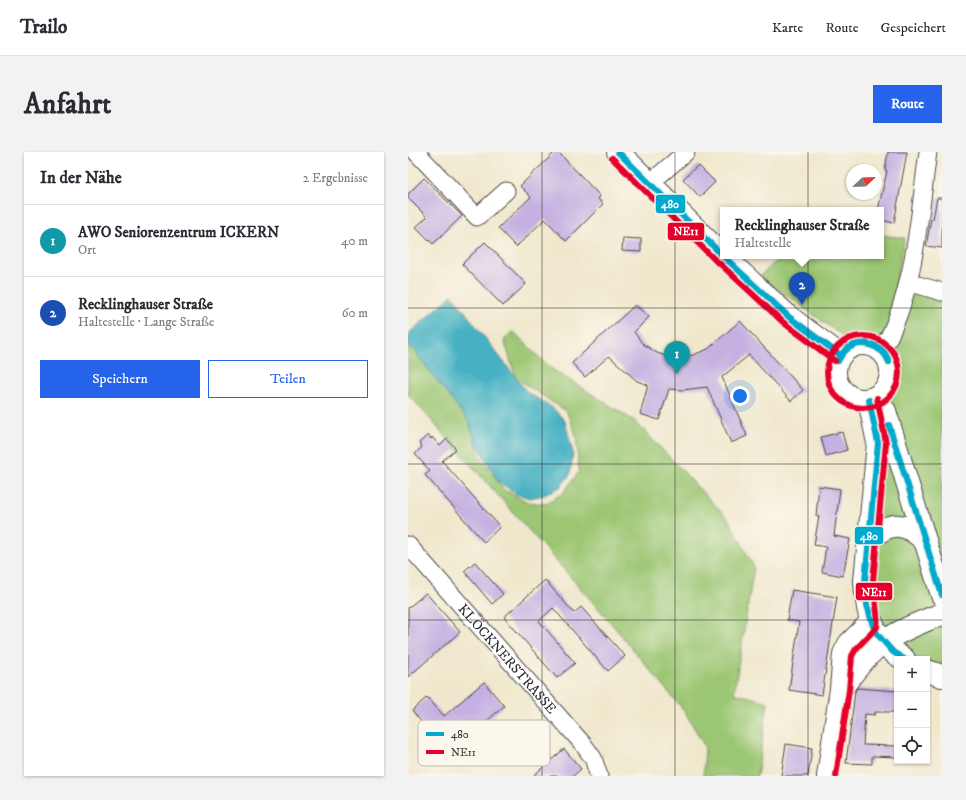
<!DOCTYPE html>
<html lang="de">
<meta charset="utf-8">
<style>
:root{--surface:#fff;--page:#f2f2f3;--text:#2b2b33;--muted:#7c7c81;--line:#e1e1e2;--accent:#2563eb}
body{margin:0;font-family:"IM FELL DW Pica",serif;background:var(--page);color:var(--text)}
.controls{position:absolute;right:12px;bottom:12px;display:grid;overflow:hidden;border-radius:0px;box-shadow:0 1px 3px #0004}
.controls button{width:36px;height:36px;display:grid;place-items:center;padding:0;border:0;border-bottom:1px solid var(--line);background:var(--surface);color:var(--text);font:20px sans-serif}
.compass{position:absolute;left:438px;top:12px;width:36px;height:36px;border-radius:50%;background:var(--surface);box-shadow:0 1px 3px #0004;rotate:67deg}
.you{position:absolute;left:332px;top:244px;width:14px;height:14px;margin:-10px;border:3px solid #fff;border-radius:50%;background:#1a73e8;box-shadow:0 0 0 6px #1a73e833}
.badge{display:grid;place-items:center;width:26px;height:26px;border-radius:50%;background:var(--accent);color:#fff;font-size:13px;font-weight:700}
.pin{position:absolute;translate:-50% -33px;filter:drop-shadow(0 1px 2px #0008)}
.pin::after{content:'';position:absolute;top:21px;width:14px;height:12px;background:inherit;clip-path:polygon(0 0,100% 0,50% 100%)}
.popup{position:absolute;left:312px;top:55px;width:164px;height:52px;box-sizing:border-box;display:grid;place-content:center;border-radius:0px;background:var(--surface);filter:drop-shadow(0 1px 3px #0005);font-size:13px;white-space:nowrap;color:var(--muted)}
.popup b{font-size:15px;color:var(--text)}
.popup::after{content:'';position:absolute;left:50%;top:100%;margin-left:-8px;border:8px solid transparent;border-top-color:var(--surface)}
.list{margin:0;padding:0;list-style:none}
h2{display:flex;justify-content:space-between;align-items:center;height:52px;margin:0;padding:0 16px;font-size:17px}
h2 small{font-size:13px;font-weight:400;color:var(--muted)}
.list li{display:grid;grid-template-columns:26px 1fr auto;gap:12px;align-items:center;box-sizing:border-box;height:72px;padding:0 16px;border-top:1px solid var(--line)}
.list b{display:block;font-size:15px;white-space:nowrap}
.list p{margin:0;font-size:13px;white-space:nowrap;color:var(--muted)}
.list em{font-size:13px;font-style:normal;color:var(--muted)}
.actions{display:flex;gap:8px;padding:12px 16px}
.actions a{flex:1;padding:9px 0;border:1px solid var(--accent);border-radius:0px;text-align:center;font-size:14px;color:var(--accent)}
.actions .main{background:var(--accent);color:#fff}
.icon{flex:none;width:22px;height:22px;fill:none;stroke:currentColor;stroke-width:2;stroke-linecap:round;stroke-linejoin:round}
.map{position:relative;flex:none;width:534px;height:624px;overflow:hidden;border-radius:0px}
header{display:flex;align-items:center;gap:24px;box-sizing:border-box;height:56px;padding:0 20px;background:var(--surface);border-bottom:1px solid var(--line)}
header strong{font-size:19px}
nav{display:flex;gap:22px;margin-inline-start:auto;font-size:14px}
.intro{display:flex;align-items:center;justify-content:space-between;box-sizing:border-box;height:96px;padding:0 24px}
h1{margin:0;font-size:28px}
.button{padding:10px 18px;border-radius:0px;background:var(--accent);color:#fff;font-size:14px;font-weight:700}
main{display:flex;gap:24px;padding:0 24px}
aside{flex:1;background:var(--surface);border-radius:0px;box-shadow:0 1px 3px #0004}
.map>svg:first-child{display:block}
.green{fill:#9bc673;stroke:#63784f}
.water{fill:#45b1c3;stroke:#386e77}
.building{fill:#c4b0e1}
.lines{fill:none;stroke-linecap:round;stroke-linejoin:round}
.minor-casing{stroke:#494743;stroke-width:19}
.major-casing{stroke:#494743;stroke-width:24}
.minor{stroke:#fff;stroke-width:17}
.major{stroke:#fff;stroke-width:22}
.bus-1-casing{stroke:#fbf7ec;stroke-width:9}
.bus-2-casing{stroke:#fbf7ec;stroke-width:9}
.bus-1{stroke:#00a9ce;stroke-width:6}
.bus-2{stroke:#e4002b;stroke-width:6}
.grid{fill:none;stroke:#2b2b2b;stroke-width:1;stroke-opacity:0.55}
.labels{text-anchor:middle;stroke-width:4;stroke-linejoin:round;paint-order:stroke}
.street-label{font-size:14px;fill:#2b2b2b;stroke:#fbf7ec}
.key{fill:#fbf7ec;stroke:#bdbab2;stroke-width:1}
.key-label{font-size:11px;fill:#2b2b2b}
.line-badge{stroke:#fbf7ec;stroke-width:1.5}
.badge-label{font-size:11px;text-anchor:middle;font-weight:bold;fill:#fff}
</style>
<header>
<strong>Trailo</strong>
<nav><a>Karte</a><a>Route</a><a>Gespeichert</a></nav>
</header>
<div class="intro"><h1>Anfahrt</h1><a class="button">Route</a></div>
<main>
<aside>
<h2>In der Nähe<small>2 Ergebnisse</small></h2>
<ul class="list">
<li><span class="badge" style="background:#0f9aa8">1</span><div><b>AWO Seniorenzentrum ICKERN</b><p>Ort</p></div><em>40 m</em></li>
<li><span class="badge" style="background:#1a4fb4">2</span><div><b>Recklinghauser Straße</b><p>Haltestelle · Lange Straße</p></div><em>60 m</em></li>
</ul>
<div class="actions"><a class="main">Speichern</a><a>Teilen</a></div>
</aside>
<div class="map">
<svg width="534" height="624" viewBox="0 0 534 624">
<rect width="100%" height="100%" fill="#fbf7ec"/>
<filter id="ink" filterUnits="userSpaceOnUse"><feTurbulence type="fractalNoise" baseFrequency=".025" numOctaves="2"/><feDisplacementMap in="SourceGraphic" scale="8" xChannelSelector="R" yChannelSelector="G"/><feConvolveMatrix kernelMatrix="1 2 1 2 8 2 1 2 1" color-interpolation-filters="sRGB"/></filter>
<filter id="wash" filterUnits="userSpaceOnUse"><feTurbulence type="fractalNoise" baseFrequency=".012" numOctaves="4" result="noise"/><feDisplacementMap in="SourceGraphic" scale="16" xChannelSelector="R" yChannelSelector="G"/><feGaussianBlur stdDeviation="0.9" result="paint"/><feColorMatrix in="noise" values="0 0 0 0 0 0 0 0 0 0 0 0 0 0 0 0 0 1.4 0 .05"/><feComposite in="paint" operator="in"/></filter>
<g filter="url(#wash)">
<rect width="100%" height="100%" fill="#f0e8cd"/>
<g class="green">
<polygon points="473,83 497,86 487,133 534,150 534,516 519,512 519,507 508,507 490,496 464,452 469,253 481,246 486,235 488,205 462,185 440,188 352,124 374,104 473,104"/>
<polygon points="105,179 142,216 228,270 321,368 346,415 326,541 360,550 349,624 295,624 297,595 277,560 198,465 0,242 0,191 61,270 72,305 96,338 120,350 136,352 154,342 171,320 168,283 159,260 108,226 96,188"/>
</g>
<polygon class="water" points="44,143 119,240 145,256 157,269 165,301 162,323 152,335 136,343 122,346 108,342 90,329 68,291 61,270 0,191 0,182"/>
<g id="blocks">
<g class="building">
<polygon points="147,0 150,0 173,24 192,44 190,47 195,52 158,89 137,67 108,95 90,76 123,45 112,34"/>
<polygon points="480,0 499,0 486,71 473,68 473,58 470,58 479,19 477,18"/>
<polygon points="290,13 307,30 292,45 275,27"/>
<polygon points="16,26 54,64 25,92 8,75 19,65 0,46 0,42"/>
<polygon points="529,46 534,46 534,96 518,94 523,67 525,67"/>
<polygon points="215,86 233,87 233,100 214,99"/>
<polygon points="77,90 118,132 95,154 54,112"/>
<polygon points="227,153 241,165 226,180 235,192 249,201 267,207 285,203 300,197 332,169 395,238 383,249 341,203 314,225 339,284 323,291 299,235 274,238 261,237 251,268 232,262 240,233 229,229 201,204 177,225 164,211"/>
<polygon points="434,280 439,298 418,304 413,285"/>
<polygon points="20,283 23,287 24,285 32,294 39,287 48,297 34,309 92,375 76,390 17,323 22,319 7,302 14,295 11,291"/>
<polygon points="411,334 432,337 426,384 442,387 435,424 414,420 418,395 406,393 411,364 408,364"/>
<polygon points="67,410 95,442 84,452 56,419"/>
<polygon points="137,428 166,461 173,455 217,504 200,519 145,456 131,469 167,511 149,526 96,465"/>
<polygon points="384,438 429,445 414,543 381,538 391,470 379,468"/>
<polygon points="18,441 52,480 0,525 0,456"/>
<polygon points="76,530 96,554 48,596 32,576 25,583 4,559 19,545 36,564"/>
<polygon points="449,536 489,539 489,560 467,560 467,563 457,562 455,593 489,594 489,605 464,604 464,612 438,611 447,540"/>
<polygon points="378,592 404,596 400,624 373,624"/>
<polygon points="156,597 173,617 165,624 125,624"/>
</g>
</g>
</g>
<g filter="url(#ink)">
<use href="#blocks" fill-opacity="0" stroke="#494743" stroke-width="1"/>
<g class="lines">
<defs>
<g id="minor">
<polyline points="8,0 69,65 98,39"/>
<polyline points="241,32 278,0"/>
<polyline points="500,130 534,140"/>
<path d="M474,198C507,142 511,64 520,0"/>
<path id="s1" d="M0,393L175,592L185,606L191,624"/>
</g>
<g id="major">
<polyline points="210,0 315,104"/>
<polyline points="315,104 381,165 432,203"/>
<circle cx="455" cy="220" r="28"/>
<path d="M461,248L470,291L457,429C459,463 464,489 496,507"/>
<polyline points="477,259 534,443"/>
<path d="M461,387C483,369 496,369 517,389"/>
<polyline points="519,519 534,524"/>
<path d="M434,536C465,491 484,481 534,462"/>
<polyline points="420,624 433,537 436,502 441,492 463,470"/>
</g>
</defs>
<use href="#minor" class="minor-casing"/>
<use href="#major" class="major-casing"/>
<use href="#minor" class="minor"/>
<use href="#major" class="major"/>
<defs>
<g id="bus-1">
<polyline points="210,0 315,104"/>
<polyline points="315,104 381,165 432,203"/>
<path d="M430,209C438,186 474,185 481,210"/>
<path d="M430,209C432,206 434,201 438,198C452,186 474,193 481,210"/>
<polyline points="461,248 470,291 457,429 459,453 465,474 470,483 485,500 496,507"/>
<polyline points="481,273 534,443"/>
</g>
<g id="bus-2">
<polyline points="204,6 309,110"/>
<polyline points="310,110 376,171 427,209"/>
<circle cx="455" cy="220" r="36"/>
<path d="M428,624L441,538L444,504L448,497L469,475C472,470 465,438 465,429L478,291L469,246"/>
</g>
</defs>
<use href="#bus-1" class="bus-1-casing"/>
<use href="#bus-2" class="bus-2-casing"/>
<use href="#bus-1" class="bus-1"/>
<use href="#bus-2" class="bus-2"/>
</g>
</g>
<path class="grid" d="M134,0V624M267,0V624M400,0V624M0,156H534M0,312H534M0,468H534"/>
<g class="labels">
<g class="street-label">
<text dy="5" stroke="none"><textPath href="#s1" startOffset="151">KLÖCKNERSTRASSE</textPath></text>
</g>
</g>
<rect x="10" y="568" width="132" height="46" rx="6" class="key"/>
<rect x="18" y="580" width="18" height="4" fill="#00a9ce"/>
<rect x="18" y="598" width="18" height="4" fill="#e4002b"/>
<g class="key-label">
<text x="43" y="586">480</text>
<text x="43" y="604">NE11</text>
</g>
<g class="line-badge">
<rect x="247" y="42" width="31" height="20" rx="4" fill="#00a9ce"/>
<rect x="259" y="70" width="38" height="19" rx="4" fill="#e4002b"/>
<rect x="446" y="374" width="30" height="19" rx="4" fill="#00a9ce"/>
<rect x="447" y="430" width="38" height="19" rx="4" fill="#e4002b"/>
</g>
<g class="badge-label">
<text x="262" y="56">480</text>
<text x="278" y="83">NE11</text>
<text x="461" y="388">480</text>
<text x="466" y="444">NE11</text>
</g>
</svg>
<div class="controls">
<button>+</button>
<button>−</button>
<button><svg class="icon" aria-label="locate" viewBox="0 0 24 24"><circle cx="12" cy="12" r="6"/><path d="M12 2v4M12 18v4M2 12h4M18 12h4"/></svg></button>
</div>
<svg class="compass" viewBox="-18 -18 36 36"><path d="M0-13l5 13h-10z" fill="#e53935"/><path d="M0 13l5-13h-10z" fill="#7c7c81"/></svg>
<div class="you"></div>
<div class="pin badge" style="left:269px;top:222px;background:#0f9aa8">1</div>
<div class="pin badge" style="left:394px;top:153px;background:#1a4fb4">2</div>
<div class="popup"><b>Recklinghauser Straße</b>Haltestelle</div>
</div>
</main>
